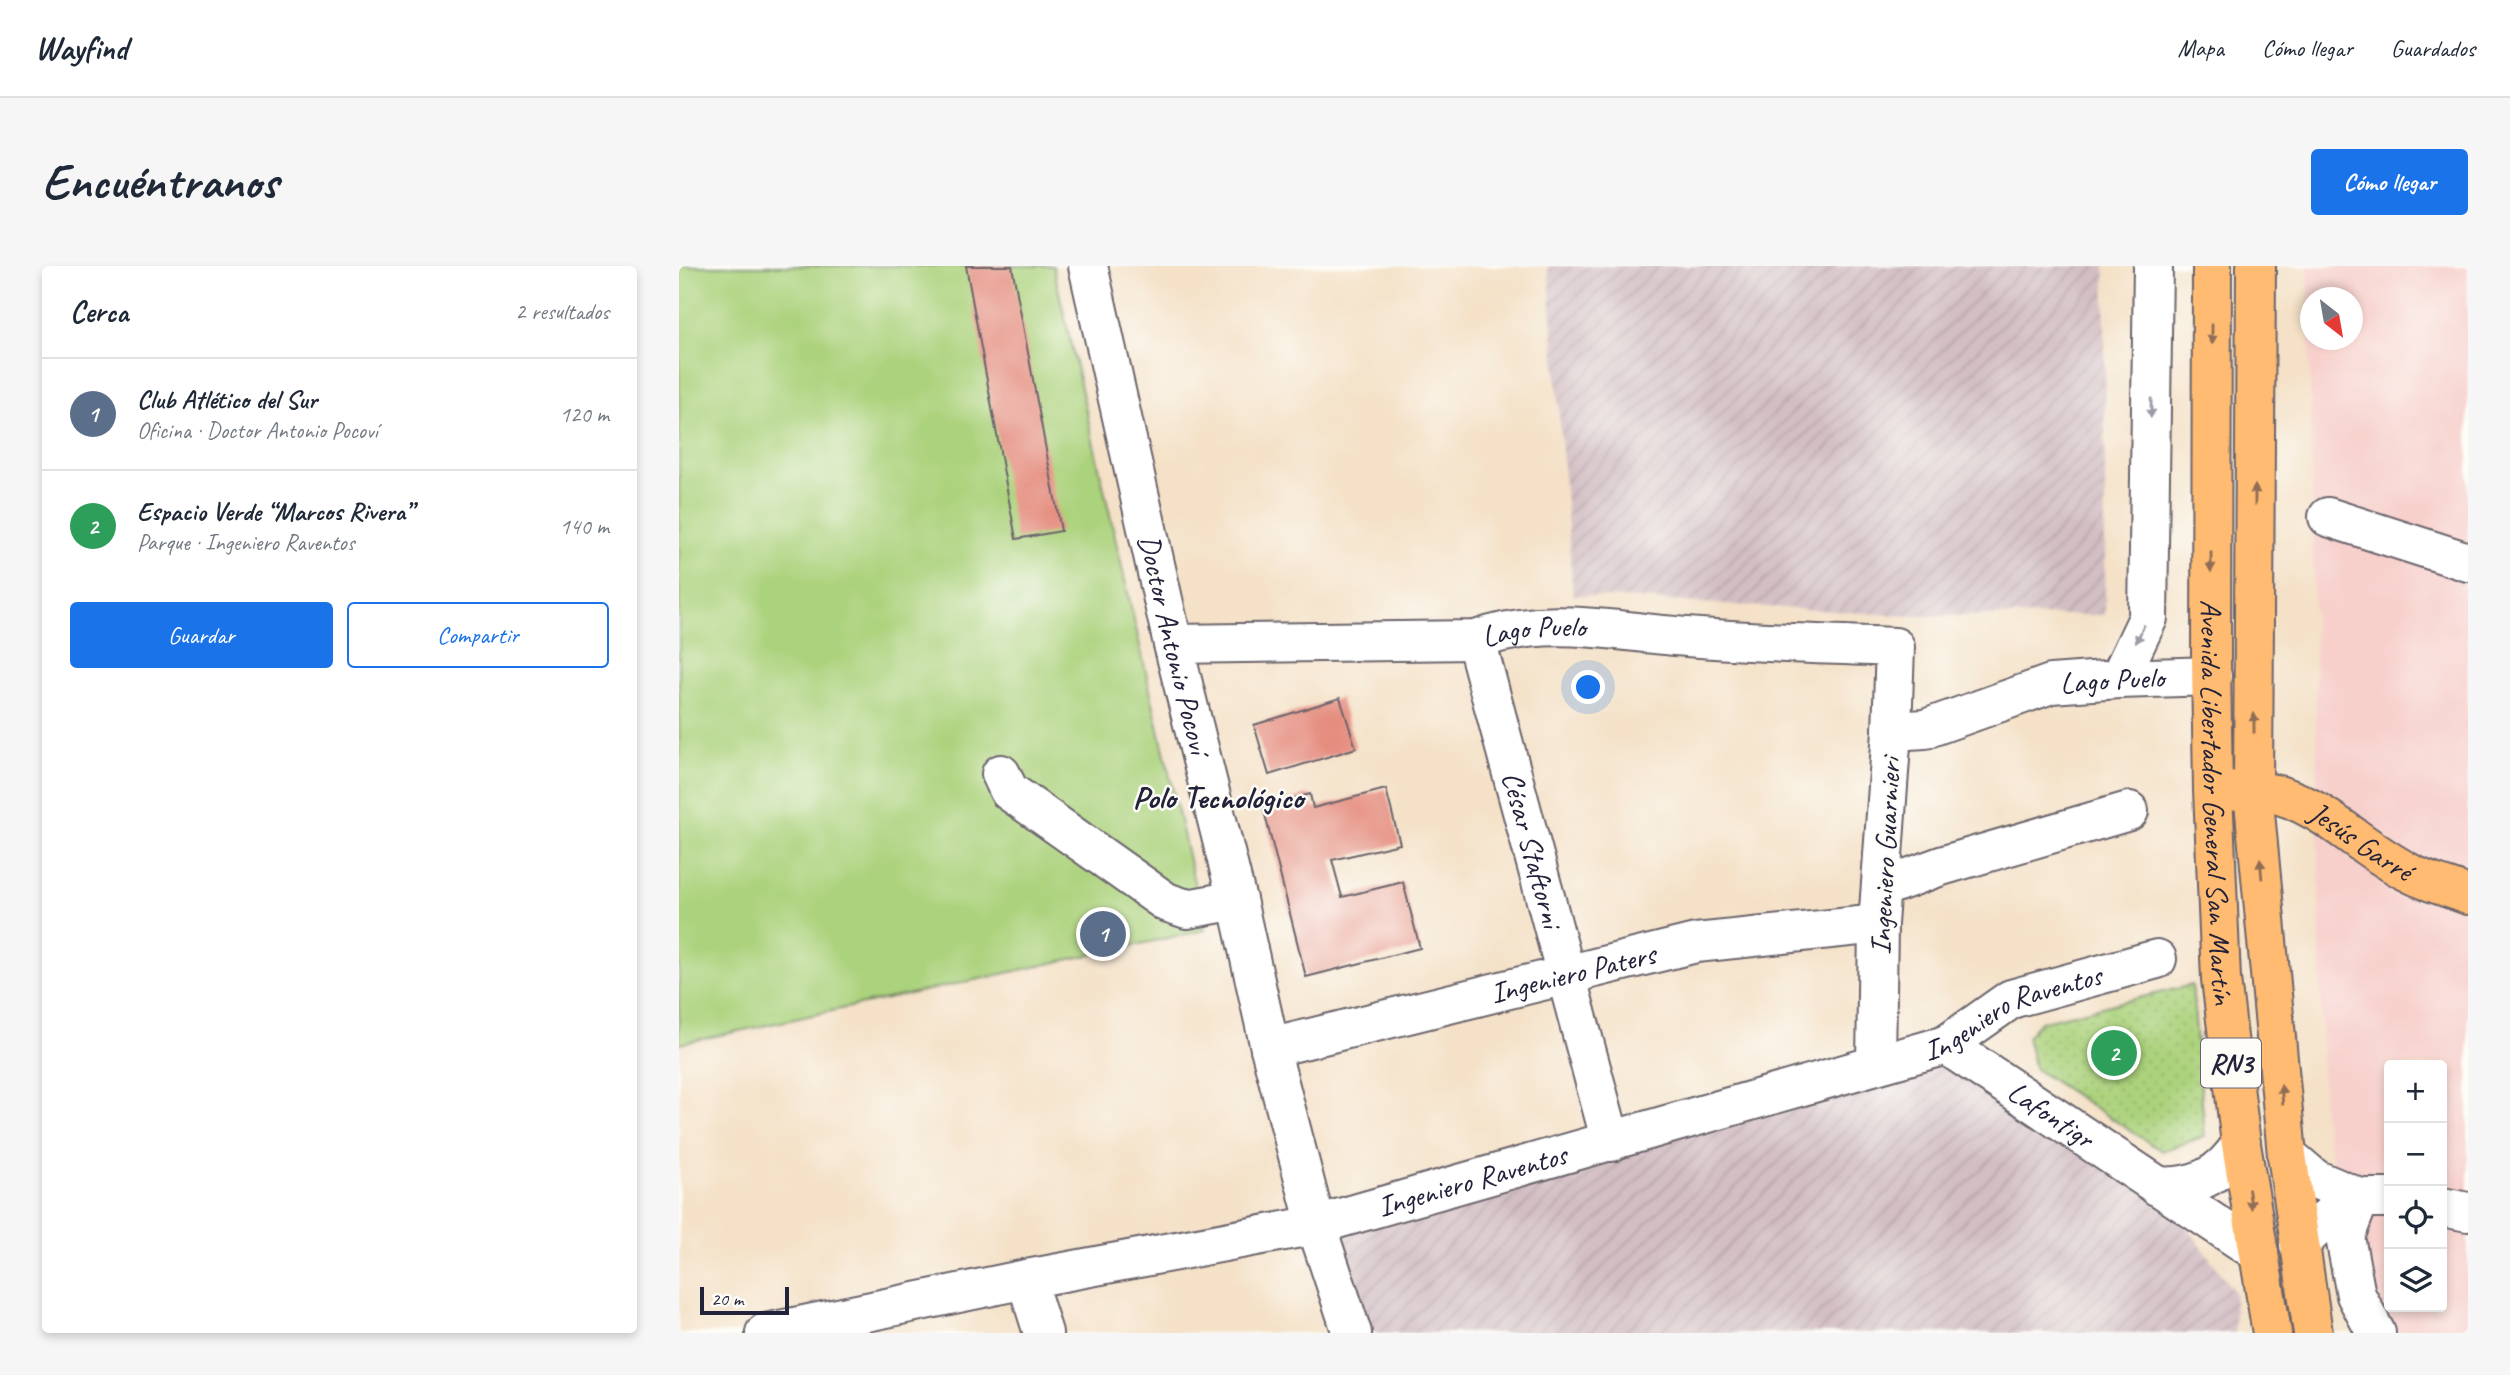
<!DOCTYPE html>
<html lang="es">
<meta charset="utf-8">
<style>
:root{--surface:#fff;--page:#f6f6f7;--text:#1f2937;--muted:#747a83;--line:#e0e1e3;--accent:#1a73e8}
body{margin:0;font-family:Caveat,sans-serif;background:var(--page);color:var(--text)}
.controls{position:absolute;right:21px;bottom:21px;display:grid;overflow:hidden;border-radius:7px;box-shadow:0 4px 10px #0003}
.controls button{width:63px;height:63px;display:grid;place-items:center;padding:0;border:0;border-bottom:2px solid var(--line);background:var(--surface);color:var(--text);font:35px sans-serif}
.compass{position:absolute;left:1621px;top:21px;width:63px;height:63px;border-radius:50%;background:var(--surface);box-shadow:0 4px 10px #0003;rotate:149deg}
.scale{position:absolute;left:21px;bottom:18px;width:89px;box-sizing:border-box;padding-left:7px;border:4px solid #22223b;border-top:0;font-size:19px;line-height:24px;white-space:nowrap;color:#22223b;-webkit-text-stroke:5px #fdfcf7;paint-order:stroke}
.you{position:absolute;left:910px;top:422px;width:24px;height:24px;margin:-18px;border:5px solid #fff;border-radius:50%;background:#1a73e8;box-shadow:0 0 0 10px #1a73e833}
.badge{display:grid;place-items:center;width:46px;height:46px;border-radius:50%;background:var(--accent);color:#fff;font-size:23px;font-weight:700}
.pin{position:absolute;translate:-50% -50%;border:4px solid #fff;box-shadow:0 2px 7px #0006}
.list{margin:0;padding:0;list-style:none}
h2{display:flex;justify-content:space-between;align-items:center;height:91px;margin:0;padding:0 28px;font-size:30px}
h2 small{font-size:23px;font-weight:400;color:var(--muted)}
.list li{display:grid;grid-template-columns:46px 1fr auto;gap:21px;align-items:center;box-sizing:border-box;height:112px;padding:0 28px;border-top:2px solid var(--line)}
.list b{display:block;font-size:26px;white-space:nowrap}
.list p{margin:0;font-size:23px;white-space:nowrap;color:var(--muted)}
.list em{font-size:23px;font-style:normal;color:var(--muted)}
.actions{display:flex;gap:14px;padding:21px 28px}
.actions a{flex:1;padding:16px 0;border:2px solid var(--accent);border-radius:7px;text-align:center;font-size:24px;color:var(--accent)}
.actions .main{background:var(--accent);color:#fff}
.icon{flex:none;width:38px;height:38px;fill:none;stroke:currentColor;stroke-width:2;stroke-linecap:round;stroke-linejoin:round}
.map{position:relative;flex:none;width:1789px;height:1067px;overflow:hidden;border-radius:7px}
header{display:flex;align-items:center;gap:42px;box-sizing:border-box;height:98px;padding:0 35px;background:var(--surface);border-bottom:2px solid var(--line)}
header strong{font-size:33px}
nav{display:flex;gap:38px;margin-inline-start:auto;font-size:24px}
.intro{display:flex;align-items:center;justify-content:space-between;box-sizing:border-box;height:168px;padding:0 42px}
h1{margin:0;font-size:49px}
.button{padding:18px 32px;border-radius:7px;background:var(--accent);color:#fff;font-size:24px;font-weight:700}
main{display:flex;gap:42px;padding:0 42px}
aside{flex:1;background:var(--surface);border-radius:7px;box-shadow:0 4px 10px #0003}
.map>svg:first-child{display:block}
.built{fill:#f7d0cc;fill-rule:evenodd}
.industrial{fill:url(#industrial-furrows)}
.green{fill:url(#green-dots);stroke:#667a5c;stroke-width:2}
.pitch{fill:#abd27c;stroke:#667a5c;stroke-width:2}
.building{fill:#e58e80}
.lines{fill:none;stroke-linecap:round;stroke-linejoin:round}
.minor-casing{stroke:#6c656c;stroke-width:42}
.major-casing{stroke:#6c656c;stroke-width:42}
.highway-casing{stroke:#6c656c;stroke-width:42}
.minor{stroke:#fff;stroke-width:38}
.major{stroke:#ffbb71;stroke-width:38}
.highway{stroke:#ffbb71;stroke-width:38}
.oneway{fill:#906e56}
.oneway2{fill:#9c9ca7}
.labels{text-anchor:middle;stroke-width:5;stroke-linejoin:round;paint-order:stroke}
.shield{fill:#fdfcf7;stroke:#646373;stroke-width:2}
.shield-label{font-size:28px;font-weight:bold;fill:#22223b}
.street-label{font-size:30px;fill:#22223b;stroke:#fdfcf7}
.neighbourhood-label{font-size:32px;font-weight:bold;fill:#22223b;stroke:#fdfcf7}
</style>
<header>
<strong>Wayfind</strong>
<nav><a>Mapa</a><a>Cómo llegar</a><a>Guardados</a></nav>
</header>
<div class="intro"><h1>Encuéntranos</h1><a class="button">Cómo llegar</a></div>
<main>
<aside>
<h2>Cerca<small>2 resultados</small></h2>
<ul class="list">
<li><span class="badge" style="background:#5c6f8a">1</span><div><b>Club Atlético del Sur</b><p>Oficina · Doctor Antonio Pocoví</p></div><em>120 m</em></li>
<li><span class="badge" style="background:#2e9e5b">2</span><div><b>Espacio Verde “Marcos Rivera”</b><p>Parque · Ingeniero Raventos</p></div><em>140 m</em></li>
</ul>
<div class="actions"><a class="main">Guardar</a><a>Compartir</a></div>
</aside>
<div class="map">
<svg width="1789" height="1067" viewBox="0 0 1789 1067">
<defs>
<pattern id="industrial-furrows" width="10" height="10" patternUnits="userSpaceOnUse" patternTransform="scale(1.75)"><rect width="10" height="10" fill="#d2bec3"/><path d="M-1 1l2-2M0 10L10 0M9 11l2-2" fill="none" stroke="#b4a3a8"/></pattern>
<pattern id="green-dots" width="8" height="8" patternUnits="userSpaceOnUse" patternTransform="scale(1.75)"><rect width="8" height="8" fill="#abd27c"/><path d="M2 2h.1M6 6h.1" fill="none" stroke="#93b46c" stroke-width="1.8" stroke-linecap="round"/></pattern>
</defs>
<rect width="100%" height="100%" fill="#fdfcf7"/>
<filter id="ink" filterUnits="userSpaceOnUse"><feTurbulence type="fractalNoise" baseFrequency=".0143" numOctaves="2"/><feDisplacementMap in="SourceGraphic" scale="14" xChannelSelector="R" yChannelSelector="G"/><feConvolveMatrix kernelMatrix="1 2 1 2 8 2 1 2 1" color-interpolation-filters="sRGB"/></filter>
<filter id="wash" filterUnits="userSpaceOnUse"><feTurbulence type="fractalNoise" baseFrequency=".00686" numOctaves="4" result="noise"/><feDisplacementMap in="SourceGraphic" scale="28" xChannelSelector="R" yChannelSelector="G"/><feGaussianBlur stdDeviation="1.57" result="paint"/><feColorMatrix in="noise" values="0 0 0 0 0 0 0 0 0 0 0 0 0 0 0 0 0 1.4 0 .05"/><feComposite in="paint" operator="in"/></filter>
<g filter="url(#wash)">
<rect width="100%" height="100%" fill="#f4e1c7"/>
<path class="built" d="M1629,0H1789V1067H1697L1677,1029L1644,847ZM1632,32H1674V74H1632ZM1710,799H1763V1041H1710Z"/>
<g class="industrial">
<polygon points="869,0 1426,0 1426,349 1231,350 894,329"/>
<polygon points="1267,779 1478,920 1555,1025 1556,1067 673,1067 637,959"/>
</g>
<polygon class="green" points="1513,719 1526,870 1483,885 1356,803 1348,771 1361,756"/>
<polygon class="pitch" points="0,0 374,0 526,664 0,778"/>
<g id="blocks">
<g class="building">
<polygon points="287,0 333,0 382,265 337,273"/>
<polygon points="661,432 677,482 590,509 575,459"/>
<polygon points="707,523 721,578 653,594 663,631 724,616 741,682 627,711 584,541 631,528 634,542"/>
<polygon points="437,656 441,673 411,681 407,663"/>
</g>
</g>
</g>
<g filter="url(#ink)">
<use href="#blocks" fill-opacity="0" stroke="#6c656c" stroke-width="2"/>
<g class="lines">
<defs>
<g id="minor">
<path id="s1" d="M409,0L494,378L558,634L591,782L637,959L673,1067"/>
<polyline points="1649,251 1789,296"/>
<path id="s2" d="M797,374L932,876"/>
<path id="s3" d="M494,378L797,374C867,348 936,366 1008,371C1077,377 1147,378 1216,381L1213,465L1199,658L1197,798"/>
<polyline points="1440,413 1469,352 1474,0"/>
<path id="s4" d="M1213,465L1246,463L1372,418L1440,413L1533,410"/>
<polyline points="322,508 330,525 487,636 508,643 558,634"/>
<polyline points="1202,622 1262,600 1450,545"/>
<path id="s5" d="M1267,779L1580,987"/>
<path id="s6" d="M591,782L1017,677L1199,658"/>
<polyline points="1608,889 1636,913 1681,932 1666,971 1677,1029 1697,1067"/>
<path d="M1478,920C1515,923 1542,910 1562,878"/>
<polyline points="1763,941 1789,946"/>
<polyline points="1620,979 1645,954 1681,932 1710,932"/>
<polyline points="347,1013 364,1067"/>
<path id="s7" d="M86,1067L347,1013L637,959L1267,779L1332,733L1478,693"/>
</g>
<g id="major">
<path id="s8" d="M1541,524C1561,525 1581,524 1600,529C1646,542 1685,584 1729,606C1747,616 1769,621 1789,629"/>
</g>
<g id="highway">
<path id="s9" d="M1533,0L1532,397L1534,524L1542,713L1562,878L1593,1067"/>
<polyline points="1577,0 1574,525 1608,889 1634,1067"/>
</g>
</defs>
<use href="#minor" class="minor-casing"/>
<use href="#major" class="major-casing"/>
<use href="#highway" class="highway-casing"/>
<use href="#minor" class="minor"/>
<use href="#major" class="major"/>
<use href="#highway" class="highway"/>
</g>
<defs><path id="oneway-solid" d="M-6-.8H1V-3.2L6.5 0L1 3.2V.8H-6Z" transform="scale(1.75)"/></defs>
<g class="oneway">
<use href="#oneway-solid" transform="translate(1533 68) rotate(90)"/>
<use href="#oneway-solid" transform="translate(1576 229) rotate(-90)"/>
<use href="#oneway-solid" transform="translate(1532 296) rotate(90)"/>
<use href="#oneway-solid" transform="translate(1575 457) rotate(-90)"/>
<use href="#oneway-solid" transform="translate(1582 603) rotate(-95)"/>
<use href="#oneway-solid" transform="translate(1603 829) rotate(-95)"/>
<use href="#oneway-solid" transform="translate(1571 933) rotate(81)"/>
</g>
<g class="oneway2">
<use href="#oneway-solid" transform="translate(1472 142) rotate(91)"/>
<use href="#oneway-solid" transform="translate(1461 368) rotate(115)"/>
</g>
</g>
<g class="labels">
<rect class="shield" x="1522" y="772.5" width="60" height="49" rx="5"/>
<g class="shield-label">
<text x="1552" y="807">RN3</text>
</g>
<g class="street-label">
<text dy="10" stroke="none"><textPath href="#s3" startOffset="362">Lago Puelo</textPath></text>
<text dy="10" stroke="none"><textPath href="#s1" startOffset="388">Doctor Antonio Pocoví</textPath></text>
<text dy="10" stroke="none"><textPath href="#s4" startOffset="228">Lago Puelo</textPath></text>
<text dy="10" stroke="none"><textPath href="#s9" startOffset="536">Avenida Libertador General San Martín</textPath></text>
<text dy="10" stroke="none"><textPath href="#s8" startOffset="154">Jesús Garré</textPath></text>
<text dy="10" stroke="none"><textPath href="#s2" startOffset="217">César Staftorni</textPath></text>
<text transform="translate(1206 590) rotate(-87)" y="10">Ingeniero Guarnieri</text>
<text dy="10" stroke="none"><textPath href="#s6" startOffset="312">Ingeniero Paters</textPath></text>
<text dy="10" stroke="none"><textPath href="#s7" startOffset="1292">Ingeniero Raventos</textPath></text>
<text dy="10" stroke="none"><textPath href="#s5" startOffset="126">Lafontigr</textPath></text>
<text dy="10" stroke="none"><textPath href="#s7" startOffset="724">Ingeniero Raventos</textPath></text>
</g>
<g class="neighbourhood-label">
<text x="539" y="542">Polo Tecnológico</text>
</g>
</g>
</svg>
<div class="controls">
<button>+</button>
<button>−</button>
<button><svg class="icon" aria-label="locate" viewBox="0 0 24 24"><circle cx="12" cy="12" r="6"/><path d="M12 2v4M12 18v4M2 12h4M18 12h4"/></svg></button>
<button><svg class="icon" aria-label="layers" viewBox="0 0 24 24"><path d="M12 4l9 5-9 5-9-5zM3 14l9 5 9-5"/></svg></button>
</div>
<svg class="compass" viewBox="-18 -18 36 36"><path d="M0-13l5 13h-10z" fill="#e53935"/><path d="M0 13l5-13h-10z" fill="#747a83"/></svg>
<div class="scale">20 m</div>
<div class="you"></div>
<div class="pin badge" style="left:424px;top:668px;background:#5c6f8a">1</div>
<div class="pin badge" style="left:1435px;top:787px;background:#2e9e5b">2</div>
</div>
</main>
